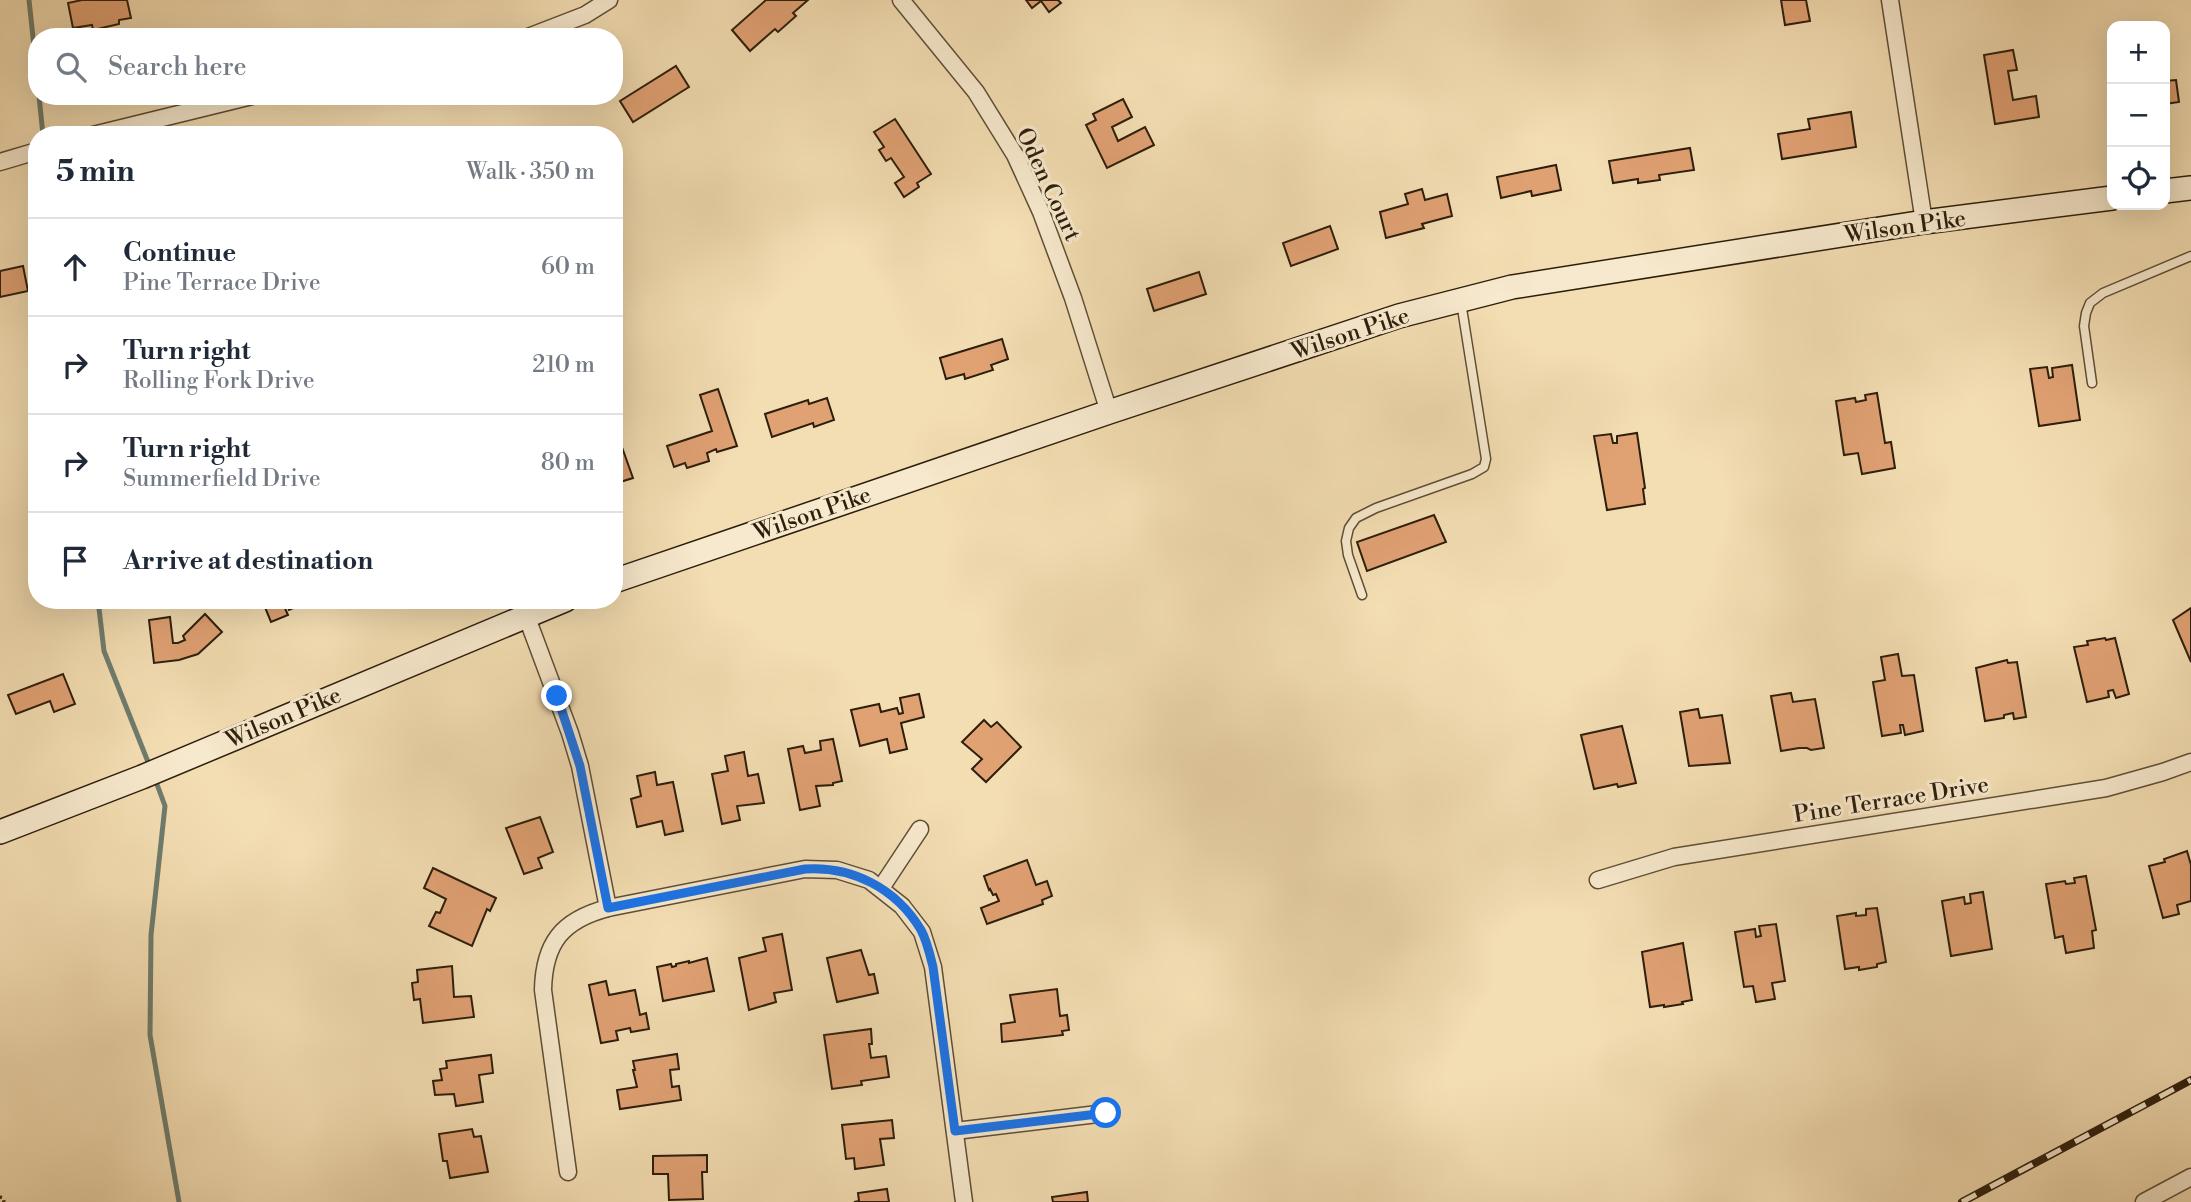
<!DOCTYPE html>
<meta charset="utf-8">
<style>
:root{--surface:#fff;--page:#f6f6f7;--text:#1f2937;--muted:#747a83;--line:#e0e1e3}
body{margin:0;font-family:"Libre Bodoni",serif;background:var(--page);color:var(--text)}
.controls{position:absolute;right:21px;top:21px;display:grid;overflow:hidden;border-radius:14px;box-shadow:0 7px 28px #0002}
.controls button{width:63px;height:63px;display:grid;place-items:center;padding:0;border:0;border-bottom:2px solid var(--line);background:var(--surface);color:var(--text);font:35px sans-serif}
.stop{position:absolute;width:21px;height:21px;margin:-16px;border:5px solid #1a73e8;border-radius:50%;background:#fff}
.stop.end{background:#1a73e8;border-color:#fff;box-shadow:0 2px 7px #0008}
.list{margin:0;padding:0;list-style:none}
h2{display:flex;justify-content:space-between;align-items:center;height:91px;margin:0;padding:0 28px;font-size:30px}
h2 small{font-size:23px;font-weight:400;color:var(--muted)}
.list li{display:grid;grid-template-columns:46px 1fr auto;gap:21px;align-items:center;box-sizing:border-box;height:98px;padding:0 28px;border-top:2px solid var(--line)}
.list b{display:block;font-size:26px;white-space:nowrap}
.list p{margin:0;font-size:23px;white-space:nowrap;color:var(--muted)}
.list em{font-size:23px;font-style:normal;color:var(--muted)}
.icon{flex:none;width:38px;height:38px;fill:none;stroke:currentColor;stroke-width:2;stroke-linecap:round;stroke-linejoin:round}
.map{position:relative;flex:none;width:2191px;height:1202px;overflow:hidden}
.search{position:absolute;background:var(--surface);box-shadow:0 7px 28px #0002;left:28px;top:28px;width:595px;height:77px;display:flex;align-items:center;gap:18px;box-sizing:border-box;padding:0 24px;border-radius:28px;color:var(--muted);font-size:26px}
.panel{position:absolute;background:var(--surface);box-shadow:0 7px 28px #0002;left:28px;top:126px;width:595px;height:483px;border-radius:28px}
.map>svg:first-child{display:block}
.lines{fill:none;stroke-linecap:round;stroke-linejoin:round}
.stream{stroke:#6f7c6d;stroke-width:5}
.building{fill:#e0a173;stroke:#2d1e0c;stroke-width:2}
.lane-casing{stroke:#5e4e36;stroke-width:11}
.street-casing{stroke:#5e4e36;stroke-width:19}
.secondary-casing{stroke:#2d1e0c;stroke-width:26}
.path{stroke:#2d1e0c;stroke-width:3.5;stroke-dasharray:2 3.5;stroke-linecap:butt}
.lane{stroke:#f7e9cd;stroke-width:8}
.street{stroke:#f7e9cd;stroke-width:16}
.secondary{stroke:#f7e9cd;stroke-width:23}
.rail-casing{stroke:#2d1e0c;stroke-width:8}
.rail{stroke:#f7e9cd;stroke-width:5;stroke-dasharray:16;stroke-linecap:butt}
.route{stroke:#1a73e8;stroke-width:9}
.labels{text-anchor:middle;stroke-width:6;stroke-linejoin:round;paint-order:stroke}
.street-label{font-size:23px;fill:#2d1e0c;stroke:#f7e9cd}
</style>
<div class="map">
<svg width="2191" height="1202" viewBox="0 0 2191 1202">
<rect width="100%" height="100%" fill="#f3ddb2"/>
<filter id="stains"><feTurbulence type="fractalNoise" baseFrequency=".00286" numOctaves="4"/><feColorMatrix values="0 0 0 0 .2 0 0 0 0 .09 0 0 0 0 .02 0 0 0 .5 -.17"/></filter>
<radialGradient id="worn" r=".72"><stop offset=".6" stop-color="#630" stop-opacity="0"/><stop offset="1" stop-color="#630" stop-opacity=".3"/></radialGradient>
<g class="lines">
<g class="stream">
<polyline points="29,0 37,75"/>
<polyline points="39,96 43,135"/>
<polyline points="98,600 104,651 150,767"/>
<polyline points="155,779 165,806 151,935 150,1035 179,1202"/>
</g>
</g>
<g class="building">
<polygon points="82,0 127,0 131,18 119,20 119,24 93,30 92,25 73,28 68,3"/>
<polygon points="766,0 808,0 793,13 796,16 778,32 775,29 750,51 732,30"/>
<polygon points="1026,0 1058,0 1061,3 1049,12 1041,1 1032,8"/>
<polygon points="1781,0 1806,0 1810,21 1785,25"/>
<polygon points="2013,50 2017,70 2008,71 2013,100 2036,96 2039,117 1995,124 1984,55"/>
<polygon points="676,66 689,87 633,122 620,101"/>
<polygon points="2176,80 2179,102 2165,104 2165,81"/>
<polygon points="1123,99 1132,117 1112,127 1118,141 1145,127 1154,145 1107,168 1086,125 1096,120 1093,114"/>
<polygon points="1851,112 1856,147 1782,159 1778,134 1810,129 1808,119"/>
<polygon points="895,119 931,174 917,183 919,187 904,197 895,183 904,177 891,158 886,161 879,150 884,147 874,132"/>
<polygon points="1690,148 1694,170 1659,175 1660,180 1638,183 1638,179 1613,183 1609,161"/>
<polygon points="1556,165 1561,190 1532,196 1531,191 1501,198 1497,177"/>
<polygon points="1422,189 1425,200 1447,194 1452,216 1422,224 1424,228 1386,238 1380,212 1408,204 1405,194"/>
<polygon points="1330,226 1338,249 1291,266 1283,243"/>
<polygon points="23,266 28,291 0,297 0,271"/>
<polygon points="1199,272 1206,294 1154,311 1147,289"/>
<polygon points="1002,339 1008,359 991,365 993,370 965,379 964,374 946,379 940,358"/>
<polygon points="2072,365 2080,420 2039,426 2030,369 2047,367 2049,378 2053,377 2052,368"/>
<polygon points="718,389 737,446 717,452 716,449 707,453 709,461 687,468 685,463 674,467 667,446 712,431 700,395"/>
<polygon points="1877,393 1885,443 1891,442 1895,468 1862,474 1858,453 1844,455 1836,401 1855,398 1856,402 1866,400 1865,395"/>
<polygon points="827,398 834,420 814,427 813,423 772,437 765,414 808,400 809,404"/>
<polygon points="1637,433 1645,488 1643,489 1645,504 1607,510 1594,436 1611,434 1613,443 1617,443 1617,436"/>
<polygon points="618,436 633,478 617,483 619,488 614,489 614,438"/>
<polygon points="1434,515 1446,542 1367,571 1357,542"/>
<polygon points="262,600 306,600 304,601 305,603 289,610 287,605 284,606 288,615 271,622"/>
<polygon points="2191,608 2191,662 2173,620"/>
<polygon points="205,614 222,632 198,654 179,660 154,663 149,620 170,617 173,643 178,643 185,640 183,636"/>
<polygon points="2105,638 2106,640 2115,638 2129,694 2116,698 2113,690 2108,691 2109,697 2087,702 2074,647 2088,645 2087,641"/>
<polygon points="1898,654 1902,676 1914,675 1923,731 1905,735 1903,725 1900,725 1901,733 1882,736 1873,682 1885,680 1881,657"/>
<polygon points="2007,660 2008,663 2017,662 2026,717 2014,719 2013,713 2004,715 2004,718 1985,721 1976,668"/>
<polygon points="63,674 75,704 54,712 50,701 16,714 8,695"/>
<polygon points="1791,693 1793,702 1815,699 1824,748 1811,750 1807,748 1799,748 1781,751 1771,696"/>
<polygon points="919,694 924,717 901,723 907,749 890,753 887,739 860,746 851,710 879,704 881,712 897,708 899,714 903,713 900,698"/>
<polygon points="1698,709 1700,718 1722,715 1730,763 1689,766 1680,712"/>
<polygon points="984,720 991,727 997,722 1021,747 986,782 972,769 982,759 962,742"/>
<polygon points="1622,726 1636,783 1618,787 1617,784 1594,789 1581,735"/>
<polygon points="833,739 842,781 833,783 833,785 816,786 820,806 800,810 788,749 803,746 805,753 821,750 820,741"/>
<polygon points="744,752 748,776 758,774 764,803 737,806 740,820 722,824 712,774 728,771 725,756"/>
<polygon points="655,772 657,785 673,782 683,831 665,835 662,821 637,827 631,799 641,796 637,776"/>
<polygon points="540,817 553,852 538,858 542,868 524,874 506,828"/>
<polygon points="2187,851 2191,865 2191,901 2177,905 2179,914 2163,918 2149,866 2165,862 2164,859"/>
<polygon points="1027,860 1036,885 1047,881 1052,896 1042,900 1043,904 987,924 981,908 999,901 996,894 993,895 990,889 989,890 984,876"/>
<polygon points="433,868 496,898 490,911 487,909 472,946 429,926 436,912 440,913 446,899 424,888"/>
<polygon points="2086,876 2096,930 2092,931 2094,948 2066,953 2063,936 2055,938 2046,884 2065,881 2066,884 2075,883 2074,878"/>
<polygon points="1983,892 1992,949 1951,956 1942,901 1964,897 1965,904 1971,903 1970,894"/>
<polygon points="1877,908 1886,962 1877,964 1877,967 1859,970 1859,967 1845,969 1837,916 1856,913 1856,916 1866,915 1866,909"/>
<polygon points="1776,924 1785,981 1772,983 1775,999 1756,1002 1753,986 1744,987 1735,932 1755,929 1756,937 1761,936 1759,926"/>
<polygon points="782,934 792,990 774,993 776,1002 749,1010 739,958 766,951 763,938"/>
<polygon points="1683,943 1692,1000 1682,1002 1683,1004 1664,1007 1664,1005 1650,1007 1642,952"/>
<polygon points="861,950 869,975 874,974 878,993 837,1002 827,958"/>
<polygon points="707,958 714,991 663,1001 657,967 671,964 672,967 676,966 676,964 689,961 689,963"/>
<polygon points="452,966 454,997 471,996 474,1017 423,1023 420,999 414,1000 412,983 418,982 417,970"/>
<polygon points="606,981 609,995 635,990 640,1015 646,1013 649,1029 631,1032 630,1028 616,1031 618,1040 601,1043 589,985"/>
<polygon points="1057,989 1060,1016 1067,1015 1069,1030 1062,1031 1063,1035 1002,1042 1001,1024 1015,1022 1010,995"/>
<polygon points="871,1029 872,1044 869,1044 871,1058 886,1056 889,1077 861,1081 862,1085 832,1089 824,1035"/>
<polygon points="677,1054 679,1069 670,1070 672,1087 679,1086 681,1100 620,1109 617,1090 637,1087 633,1070 635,1070 633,1061"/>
<polygon points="491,1055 493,1073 479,1075 483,1102 456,1106 454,1094 435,1095 433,1081 442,1080 440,1069 447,1068 446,1061"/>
<polygon points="892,1120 894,1138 880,1139 884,1165 855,1169 854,1158 846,1159 842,1125"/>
<polygon points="472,1129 474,1137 481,1136 488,1172 450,1178 447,1161 443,1161 439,1134"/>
<polygon points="707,1155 707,1172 702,1172 703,1199 669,1200 668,1174 653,1174 653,1156"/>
<polygon points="887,1189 889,1202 854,1202 859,1201 858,1193"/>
<polygon points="1087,1192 1088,1202 1053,1202 1052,1197"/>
</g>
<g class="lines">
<defs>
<g id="lane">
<polyline points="2092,383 2084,326 2086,313 2090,303 2103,293 2191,256"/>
<polyline points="1362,595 1348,555 1346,541 1349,528 1356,518 1376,508 1472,474 1484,467 1486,459 1482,434 1461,302"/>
</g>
<g id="street">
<polyline points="901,0 976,92 1015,155 1041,212 1073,298 1109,412"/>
<polyline points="1890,0 1924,222"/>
<polyline points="528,37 585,15 609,0"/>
<polyline points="93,135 252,96"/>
<polyline points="0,162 37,151"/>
<polyline points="526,615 570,733 580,766 608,908"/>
<polyline points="1598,880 1674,857 2106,788 2163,772 2191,762"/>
<polyline points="881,888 920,829"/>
<polyline points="955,1131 1106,1113"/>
<path d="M568,1172L543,990C544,943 562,920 608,908L805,869L837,870L869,880L902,906L922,932L933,967L964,1202"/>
<polyline points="2144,1202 2191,1177"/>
</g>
<g id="secondary">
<polyline points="2165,191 2191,188"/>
<polyline points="614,581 1109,412 1399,316 1512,287 1924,222 2112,198"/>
<polyline points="0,832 142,777 565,600"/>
</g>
</defs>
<use href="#lane" class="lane-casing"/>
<use href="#street" class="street-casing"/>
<use href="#secondary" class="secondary-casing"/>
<polyline class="path" points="0,1197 3,1198 4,1202"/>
<use href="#lane" class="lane"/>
<use href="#street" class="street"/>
<use href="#secondary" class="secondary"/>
<defs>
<polyline id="rail" points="1962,1202 2191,1080"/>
</defs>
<use href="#rail" class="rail-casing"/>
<use href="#rail" class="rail"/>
</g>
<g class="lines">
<path class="route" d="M557,696L580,766L608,908L805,869C852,866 896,888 921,930C927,941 930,955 933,967L955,1131L1106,1113"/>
</g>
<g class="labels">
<g class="street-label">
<text transform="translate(1049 184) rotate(65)" y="8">Oden Court</text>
<text transform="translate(1905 226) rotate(-8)" y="8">Wilson Pike</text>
<text transform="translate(1350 333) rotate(-18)" y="8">Wilson Pike</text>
<text transform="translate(812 513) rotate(-19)" y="8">Wilson Pike</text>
<text transform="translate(283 717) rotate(-23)" y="8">Wilson Pike</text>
<text transform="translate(1891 799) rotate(-9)" y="8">Pine Terrace Drive</text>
</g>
</g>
<rect width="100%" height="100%" filter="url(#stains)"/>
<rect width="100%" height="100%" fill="url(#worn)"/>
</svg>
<div class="controls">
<button>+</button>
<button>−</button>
<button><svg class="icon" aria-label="locate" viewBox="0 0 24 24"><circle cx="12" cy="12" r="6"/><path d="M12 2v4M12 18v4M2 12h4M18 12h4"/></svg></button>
</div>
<div class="stop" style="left:1106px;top:1113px"></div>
<div class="stop end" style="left:557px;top:696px"></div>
<div class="search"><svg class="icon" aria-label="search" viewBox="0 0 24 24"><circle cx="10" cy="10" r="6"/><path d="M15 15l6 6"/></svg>Search here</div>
<section class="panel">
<h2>5 min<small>Walk · 350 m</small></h2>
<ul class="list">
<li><svg class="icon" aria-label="ahead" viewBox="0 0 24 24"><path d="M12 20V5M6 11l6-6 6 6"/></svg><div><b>Continue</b><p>Pine Terrace Drive</p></div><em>60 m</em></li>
<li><svg class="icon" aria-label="right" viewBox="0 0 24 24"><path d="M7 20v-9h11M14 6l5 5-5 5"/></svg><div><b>Turn right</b><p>Rolling Fork Drive</p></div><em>210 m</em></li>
<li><svg class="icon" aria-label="right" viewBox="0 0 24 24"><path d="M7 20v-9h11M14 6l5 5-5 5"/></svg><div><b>Turn right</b><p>Summerfield Drive</p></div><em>80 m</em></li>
<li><svg class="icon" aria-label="arrive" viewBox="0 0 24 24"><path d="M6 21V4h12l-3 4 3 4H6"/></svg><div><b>Arrive at destination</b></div></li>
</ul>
</section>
</div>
